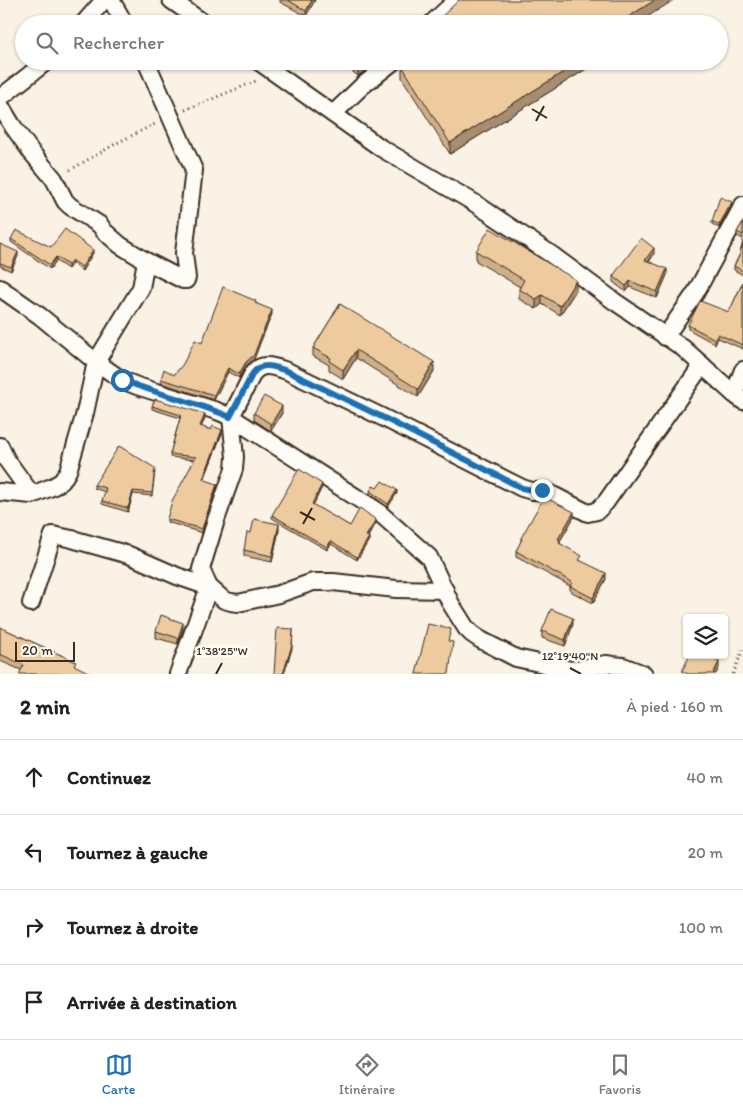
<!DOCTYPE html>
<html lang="fr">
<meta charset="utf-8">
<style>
:root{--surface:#fff;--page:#f2f2f2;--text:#222;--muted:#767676;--line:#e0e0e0;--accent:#1f6fb2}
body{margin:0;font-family:Itim,sans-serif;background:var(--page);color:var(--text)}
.controls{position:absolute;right:15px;bottom:15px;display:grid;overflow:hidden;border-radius:5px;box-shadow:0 1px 4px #0004}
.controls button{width:45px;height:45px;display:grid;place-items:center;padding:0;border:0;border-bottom:1px solid var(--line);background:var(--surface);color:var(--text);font:25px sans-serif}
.scale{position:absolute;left:15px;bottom:12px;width:60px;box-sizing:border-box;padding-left:5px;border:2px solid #3b2a1e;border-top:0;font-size:14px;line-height:18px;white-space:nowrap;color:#3b2a1e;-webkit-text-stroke:4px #fdfcf7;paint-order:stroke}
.stop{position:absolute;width:15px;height:15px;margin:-11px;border:4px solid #1f6fb2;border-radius:50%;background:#fff}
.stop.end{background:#1f6fb2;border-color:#fff;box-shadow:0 1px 5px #0008}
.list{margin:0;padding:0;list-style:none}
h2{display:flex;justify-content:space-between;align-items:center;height:65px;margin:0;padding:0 20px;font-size:21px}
h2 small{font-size:16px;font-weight:400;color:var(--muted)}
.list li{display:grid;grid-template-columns:32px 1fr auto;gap:15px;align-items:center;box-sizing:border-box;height:75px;padding:0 20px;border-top:1px solid var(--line)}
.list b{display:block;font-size:19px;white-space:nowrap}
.list em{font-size:16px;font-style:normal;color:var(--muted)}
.icon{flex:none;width:28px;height:28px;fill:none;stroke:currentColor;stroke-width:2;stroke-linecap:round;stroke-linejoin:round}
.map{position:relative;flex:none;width:743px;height:674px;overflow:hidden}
.search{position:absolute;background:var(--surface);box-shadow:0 1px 4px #0004;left:15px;right:15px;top:15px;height:55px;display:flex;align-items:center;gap:12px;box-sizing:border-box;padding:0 18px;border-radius:28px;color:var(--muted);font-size:19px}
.sheet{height:365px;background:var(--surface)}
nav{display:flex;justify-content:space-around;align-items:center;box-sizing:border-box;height:70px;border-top:1px solid var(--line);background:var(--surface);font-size:14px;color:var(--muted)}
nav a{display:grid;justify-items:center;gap:2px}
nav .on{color:var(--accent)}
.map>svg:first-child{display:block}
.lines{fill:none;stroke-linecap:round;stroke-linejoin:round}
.minor-casing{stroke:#3b2a1e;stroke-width:20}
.path{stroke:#3b2a1e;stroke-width:3;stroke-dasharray:1 4;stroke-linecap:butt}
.minor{stroke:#fdfcf7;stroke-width:16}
.wall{fill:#cdaf89;stroke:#3b2a1e}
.shaded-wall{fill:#a78e6f;stroke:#3b2a1e}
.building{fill:#eecb9f;stroke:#3b2a1e}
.route{stroke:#1f6fb2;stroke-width:6}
.ticks{fill:none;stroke:#3b2a1e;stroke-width:2}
.ticks-label{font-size:12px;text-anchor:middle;fill:#3b2a1e;stroke:#fdfcf7;stroke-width:5;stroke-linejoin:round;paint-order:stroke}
</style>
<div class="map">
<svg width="743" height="674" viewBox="0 0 743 674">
<rect width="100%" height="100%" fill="#faf2e5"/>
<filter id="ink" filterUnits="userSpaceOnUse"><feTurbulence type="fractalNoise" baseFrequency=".02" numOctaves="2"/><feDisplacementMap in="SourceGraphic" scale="10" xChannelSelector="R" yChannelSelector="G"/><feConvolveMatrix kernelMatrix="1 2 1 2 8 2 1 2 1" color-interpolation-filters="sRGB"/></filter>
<g filter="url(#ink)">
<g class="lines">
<defs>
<g id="minor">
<polyline points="111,0 125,24"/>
<polyline points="171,0 205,24"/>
<polyline points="83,24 104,0"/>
<polyline points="431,24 457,0"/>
<polyline points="258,61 381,148 473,202 552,255 614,301 683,348 734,394 743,401"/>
<polyline points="0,98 47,61"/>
<polyline points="0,105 12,125 32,153 54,179 65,201 70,206 100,225 104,231 120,245 146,261 183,280 186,280 187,278 184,253 194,170 146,61"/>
<polyline points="333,114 362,86 394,61"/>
<polyline points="0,288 40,316 96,362 122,380 137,386 217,411 231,417 376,510 384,517 429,557 451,604 466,628 472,634 481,640 516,658 571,670 606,664 613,665 623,666 644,674"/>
<polyline points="665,337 696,292 743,205"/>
<polyline points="734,394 743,370"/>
<polyline points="0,446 6,459 32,495"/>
<polyline points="0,492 32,495 54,486 62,481 68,471 85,413 96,362 141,288 146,261"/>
<polyline points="31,603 53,535 72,539 129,555 177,576 209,587 224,600 231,602 238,603 279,594 313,582 333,582 396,589 445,590"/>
<path d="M178,674L209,587L201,569L216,520L234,469L235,457L231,417L253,373C262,361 275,367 287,371L382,417L522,488L532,491H545L588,513L597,511L606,502L702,365"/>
</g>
</defs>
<use href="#minor" class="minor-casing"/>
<g class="path">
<polyline points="185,110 256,81"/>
<polyline points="70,170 117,143 155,124"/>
<polyline points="733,674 743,649"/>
</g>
<use href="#minor" class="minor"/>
</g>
<g class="wall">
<polygon points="280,0 315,0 306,16 280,2"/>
<polygon points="344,61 372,61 362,73 358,76 344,65"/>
<polygon points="410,61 599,61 450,154 402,78 402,66"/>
<polygon points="732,205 719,228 712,224 712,221"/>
<polygon points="743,222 743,239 737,236 737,232"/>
<polygon points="11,239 51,247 93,253 82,271 72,263 68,269 56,261 50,269 11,242"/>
<polygon points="743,240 743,275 734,270 734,266 740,254"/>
<polygon points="0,244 18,256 11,271 0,266"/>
<polygon points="476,251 576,290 560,315 542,304 536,309 519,299 519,289 520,287 476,261"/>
<polygon points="654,254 649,262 667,275 657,298 630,287 626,292 613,282 613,276"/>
<polygon points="743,282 743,349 718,338 715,344 688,329 688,325 729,312"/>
<polygon points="256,303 272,314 260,343 254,359 246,366 239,378 228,372 214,400 161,383 161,379 174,375 202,343"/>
<polygon points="340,304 434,371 418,397 356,358 343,379 329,370 329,365 313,356 313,348"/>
<polygon points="152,406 205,418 201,427 222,433 204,480 217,488 202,533 167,522 167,519 194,460 170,457 170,454 180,418 152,409"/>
<polygon points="254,413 282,413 271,431 254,420"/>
<polygon points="155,471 152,496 133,494 128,512 102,504 102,501 105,492 94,488 94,485"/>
<polygon points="322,487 313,505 350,526 376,523 368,537 369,540 357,560 331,544 327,550 272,518 272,515"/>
<polygon points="377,488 397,493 388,507 370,494 370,491"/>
<polygon points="574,517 560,541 560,544 581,561 606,579 593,603 570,591 570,586 516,557 516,551 521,542 521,538"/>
<polygon points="279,530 272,562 244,556 244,550 251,533"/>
<polygon points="573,624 565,646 542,638 542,631"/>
<polygon points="0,627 76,662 21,670 0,661"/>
<polygon points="183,629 178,644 156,638 156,631"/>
</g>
<g class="shaded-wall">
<polygon points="312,0 315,0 306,16 306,11"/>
<polygon points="655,0 674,0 636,24 617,24"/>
<polygon points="367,61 372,61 362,73 358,76 358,71"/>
<polygon points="581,61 599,61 450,154 450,143"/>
<polygon points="732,202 732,205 719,228 719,225"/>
<polygon points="654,248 654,254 645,266 645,260"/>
<polygon points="93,250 93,253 82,271 82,267"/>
<polygon points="18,252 18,256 11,271 11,267"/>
<polygon points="56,257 56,261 50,269 50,265"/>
<polygon points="72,260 72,263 68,269 68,265"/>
<polygon points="667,269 667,275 657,298 657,292"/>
<polygon points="576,280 576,290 560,315 560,306"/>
<polygon points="630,281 630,287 626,292 626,286"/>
<polygon points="542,295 542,304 536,309 536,299"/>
<polygon points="272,310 272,314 260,343 254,359 246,366 239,378 239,374 260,339"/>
<polygon points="718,334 718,338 715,344 715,339"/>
<polygon points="356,350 356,358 343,379 343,370"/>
<polygon points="434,362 434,371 418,397 418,389"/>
<polygon points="228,368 228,372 214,400 214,395"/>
<polygon points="282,406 282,413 271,431 271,424"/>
<polygon points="205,414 205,418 200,430 200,426"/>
<polygon points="222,430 222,433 203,482 203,479"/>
<polygon points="217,484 217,488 202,533 202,529"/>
<polygon points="322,484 322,487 312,508 312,504"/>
<polygon points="397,490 397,493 388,507 388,504"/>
<polygon points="133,491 133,494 128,512 128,508"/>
<polygon points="574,512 574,517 560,541 560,546 559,548 558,539"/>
<polygon points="376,520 376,523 366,539 366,536"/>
<polygon points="279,524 279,530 272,562 272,556"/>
<polygon points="369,537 369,540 357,560 357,557"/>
<polygon points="331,541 331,544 327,550 327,547"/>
<polygon points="606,573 606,579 593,603 593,598"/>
<polygon points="573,618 573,624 565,646 565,640"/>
<polygon points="183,623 183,629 178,644 178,638"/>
<polygon points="293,629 292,649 284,674 283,674"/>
<polygon points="719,662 719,668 716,674 713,674"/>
</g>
<g class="building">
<polygon points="288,0 312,0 306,11"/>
<polygon points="459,0 655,0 617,24 434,24 432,22 438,20"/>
<polygon points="347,61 367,61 362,68 358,71"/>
<polygon points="410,61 581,61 450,143 402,66"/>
<polygon points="720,197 732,202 719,225 712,221"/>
<polygon points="743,222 743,235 737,232"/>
<polygon points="490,228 576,280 560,306 542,295 536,299 519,289 524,280 476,251"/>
<polygon points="65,229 93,250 82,267 72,260 68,265 56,257 50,265 11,239 16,230 51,247"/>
<polygon points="641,238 654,248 645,260 667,269 657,292 630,281 626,286 613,276"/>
<polygon points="0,244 18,252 11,267 0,263"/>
<polygon points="743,246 743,271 734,266 741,252 740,251"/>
<polygon points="743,282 743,345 718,334 715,339 688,325 700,301 729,312"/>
<polygon points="223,287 256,301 255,303 272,310 260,339 254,355 246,362 239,374 228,368 214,395 161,379 164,369 174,375 183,364 195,340 202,343"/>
<polygon points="340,304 434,362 418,389 356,350 343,370 329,361 331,358 313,348"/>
<polygon points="264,396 282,406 271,424 254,413"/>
<polygon points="155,399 205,414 200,426 211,430 213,426 222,430 203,479 217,484 202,529 167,519 172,501 196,457 170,454 181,415 152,406"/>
<polygon points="119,446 155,468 152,493 133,491 128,508 102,501 106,488 94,485"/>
<polygon points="299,469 322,484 312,504 350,526 360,508 376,520 366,536 369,537 357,557 331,541 327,547 272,515"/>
<polygon points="382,481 397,490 388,504 370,491 373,486 377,488"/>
<polygon points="544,497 574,512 558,539 560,540 559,543 582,556 579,560 606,573 593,598 570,586 572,582 516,551 522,539 521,538"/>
<polygon points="254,519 279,524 272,556 244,550 247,532 251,533"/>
<polygon points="551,609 573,618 565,640 542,631"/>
<polygon points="161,615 183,623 178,638 156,631"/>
<polygon points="428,624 451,629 448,641 453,642 449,674 416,674"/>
<polygon points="0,627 76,662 74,665 92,674 19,674 24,665 0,654"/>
<polygon points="277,628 293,629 292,645 283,674 274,674"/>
<polygon points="690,655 705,655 719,662 713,674 688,674 682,671"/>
</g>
</g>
<g class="lines" filter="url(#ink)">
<path class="route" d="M122,380C157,394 195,402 230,417L253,373C262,361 275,367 287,371L382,417L522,488L532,490H542"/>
</g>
<path class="ticks" d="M532,109L547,118M536,121L544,106M300,512L315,520M303,524L312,508M570,668L581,674M216,674L222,663"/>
<g class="ticks-label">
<text x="222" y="655">1°38'25"W</text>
<text x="570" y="660">12°19'40"N</text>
</g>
</svg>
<div class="controls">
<button><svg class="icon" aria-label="layers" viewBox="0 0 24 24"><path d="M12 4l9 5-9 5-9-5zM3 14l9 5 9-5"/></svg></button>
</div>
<div class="scale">20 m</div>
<div class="stop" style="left:122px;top:380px"></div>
<div class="stop end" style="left:542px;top:490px"></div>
<div class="search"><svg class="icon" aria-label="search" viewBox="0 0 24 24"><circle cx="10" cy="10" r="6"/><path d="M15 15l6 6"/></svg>Rechercher</div>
</div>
<section class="sheet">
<h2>2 min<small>À pied · 160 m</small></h2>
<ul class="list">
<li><svg class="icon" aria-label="ahead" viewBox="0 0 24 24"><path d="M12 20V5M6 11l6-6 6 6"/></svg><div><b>Continuez</b></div><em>40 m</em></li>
<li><svg class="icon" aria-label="left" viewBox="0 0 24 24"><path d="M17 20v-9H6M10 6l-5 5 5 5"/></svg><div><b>Tournez à gauche</b></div><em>20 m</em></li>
<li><svg class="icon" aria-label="right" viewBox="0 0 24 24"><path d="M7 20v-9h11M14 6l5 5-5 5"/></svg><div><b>Tournez à droite</b></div><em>100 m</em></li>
<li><svg class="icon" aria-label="arrive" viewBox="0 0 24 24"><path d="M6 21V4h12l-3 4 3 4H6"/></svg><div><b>Arrivée à destination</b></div></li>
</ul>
</section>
<nav>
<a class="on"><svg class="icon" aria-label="map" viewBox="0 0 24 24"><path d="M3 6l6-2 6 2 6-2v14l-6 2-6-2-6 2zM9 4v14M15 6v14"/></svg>Carte</a>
<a><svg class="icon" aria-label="directions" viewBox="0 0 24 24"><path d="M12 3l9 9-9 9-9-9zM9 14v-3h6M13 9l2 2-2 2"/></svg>Itinéraire</a>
<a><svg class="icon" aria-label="saved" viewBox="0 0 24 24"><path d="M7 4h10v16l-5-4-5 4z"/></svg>Favoris</a>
</nav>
